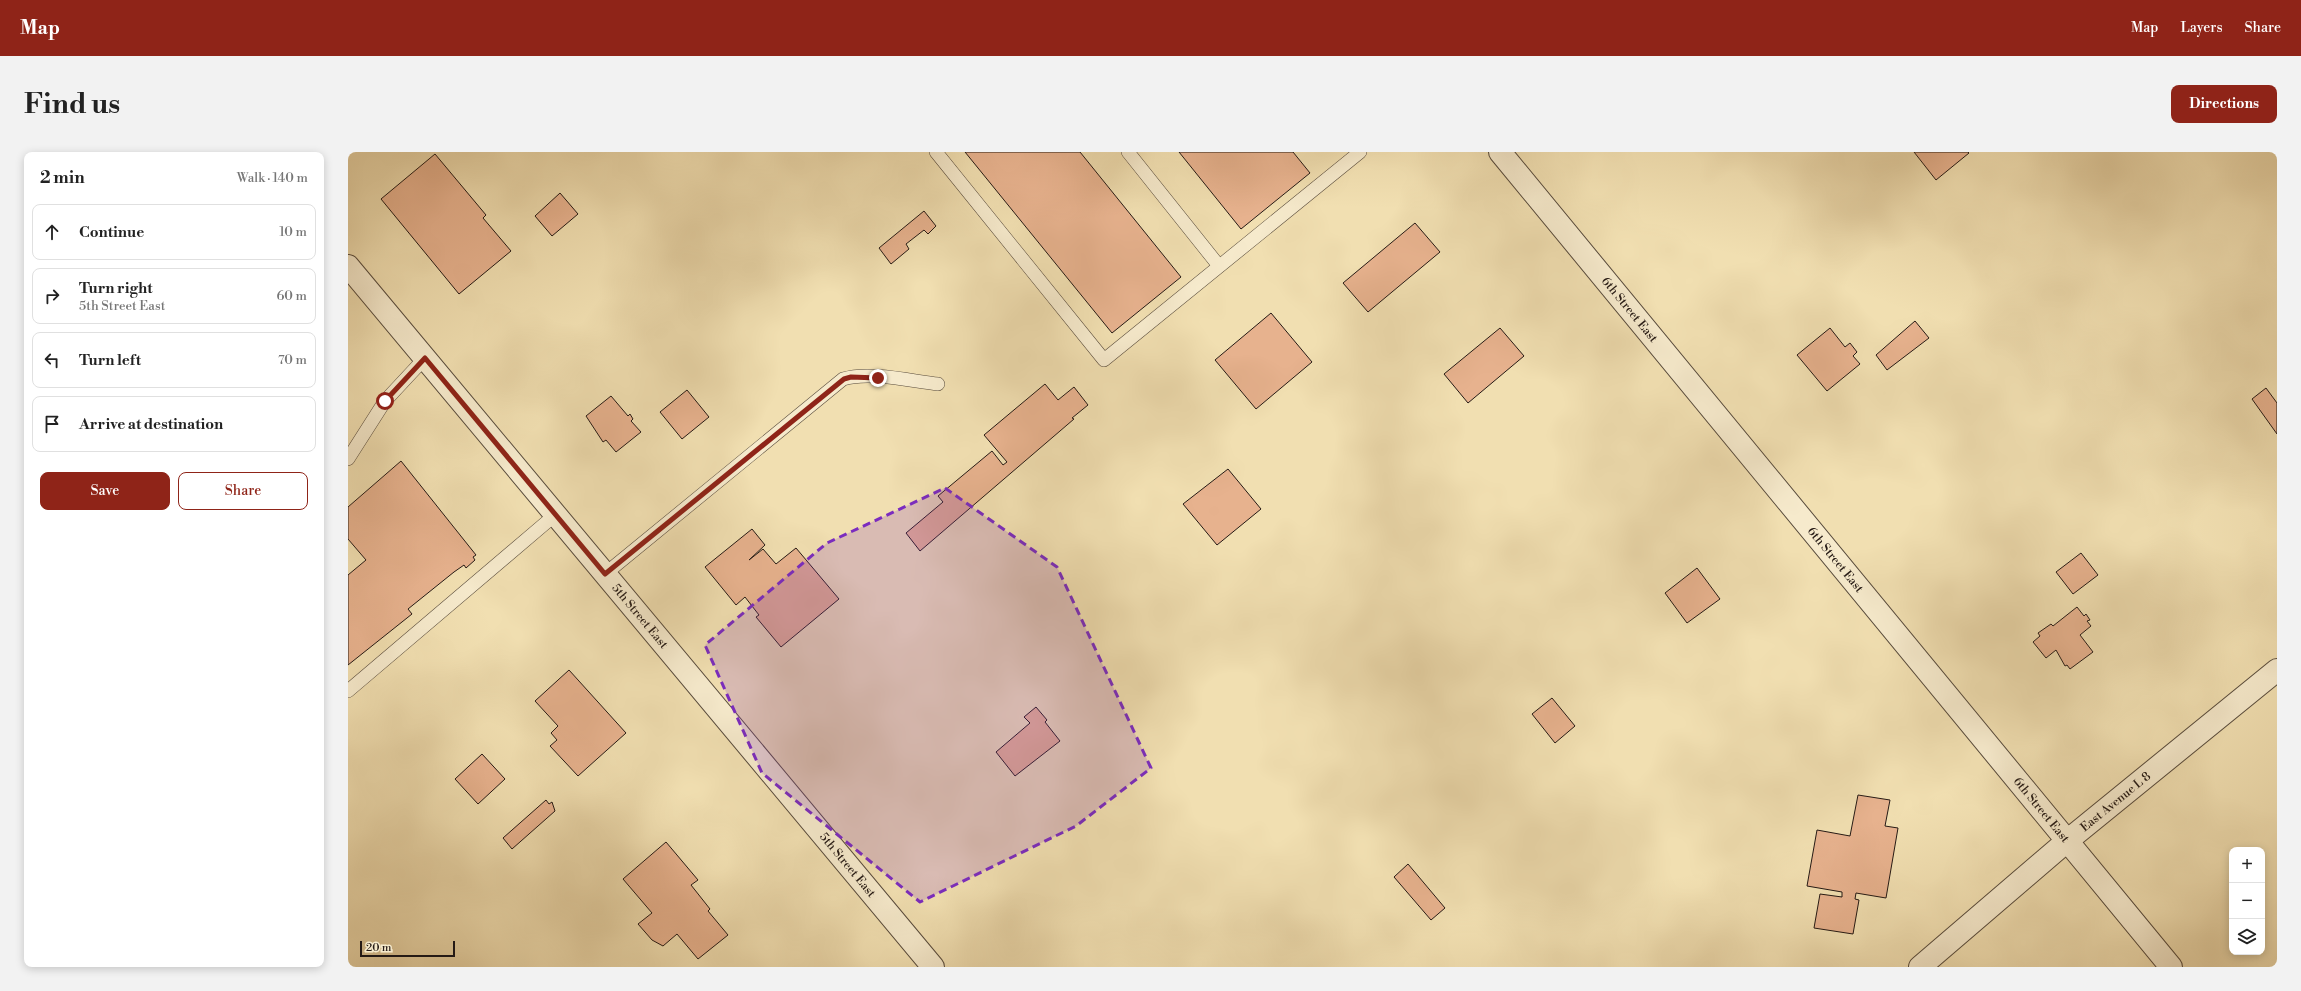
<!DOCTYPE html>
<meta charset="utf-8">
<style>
:root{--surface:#fff;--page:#f2f2f2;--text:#222;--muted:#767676;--line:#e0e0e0;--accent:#8f2418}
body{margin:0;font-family:"Libre Bodoni",serif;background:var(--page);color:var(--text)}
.controls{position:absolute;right:12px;bottom:12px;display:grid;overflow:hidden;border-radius:8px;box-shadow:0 2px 10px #0003}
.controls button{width:36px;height:36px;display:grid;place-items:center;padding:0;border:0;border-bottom:1px solid var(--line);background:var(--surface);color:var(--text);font:20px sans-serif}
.scale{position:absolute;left:12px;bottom:10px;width:95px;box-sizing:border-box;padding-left:4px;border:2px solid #251a15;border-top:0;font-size:11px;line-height:14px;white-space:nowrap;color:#251a15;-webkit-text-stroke:3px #f6eacc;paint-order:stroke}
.stop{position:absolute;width:12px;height:12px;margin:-9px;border:3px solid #8f2418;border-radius:50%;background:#fff}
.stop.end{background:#8f2418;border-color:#fff;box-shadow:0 1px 4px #0008}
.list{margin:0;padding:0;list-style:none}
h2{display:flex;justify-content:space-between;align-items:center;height:52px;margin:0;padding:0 16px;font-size:17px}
h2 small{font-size:13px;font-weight:400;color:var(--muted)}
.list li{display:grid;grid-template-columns:26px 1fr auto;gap:12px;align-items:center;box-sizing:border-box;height:56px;margin:0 8px 8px;padding:0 8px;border:1px solid var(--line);border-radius:8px}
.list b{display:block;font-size:15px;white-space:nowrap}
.list p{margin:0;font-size:13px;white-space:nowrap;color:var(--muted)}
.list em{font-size:13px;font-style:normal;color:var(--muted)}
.actions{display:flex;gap:8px;padding:12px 16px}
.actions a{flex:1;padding:9px 0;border:1px solid var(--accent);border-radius:8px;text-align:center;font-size:14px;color:var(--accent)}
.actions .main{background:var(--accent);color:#fff}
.icon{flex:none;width:22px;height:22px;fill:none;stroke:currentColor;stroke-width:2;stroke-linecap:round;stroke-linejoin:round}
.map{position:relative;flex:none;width:1929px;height:815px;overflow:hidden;border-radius:8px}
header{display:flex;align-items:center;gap:24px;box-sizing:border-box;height:56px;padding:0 20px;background:var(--accent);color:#fff}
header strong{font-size:19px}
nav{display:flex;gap:22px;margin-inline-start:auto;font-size:14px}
.intro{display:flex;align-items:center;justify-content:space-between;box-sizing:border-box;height:96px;padding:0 24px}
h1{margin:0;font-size:28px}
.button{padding:10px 18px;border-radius:8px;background:var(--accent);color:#fff;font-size:14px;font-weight:700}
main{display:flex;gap:24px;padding:0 24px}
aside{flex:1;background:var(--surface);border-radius:8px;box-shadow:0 2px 10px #0003}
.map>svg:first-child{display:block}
.building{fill:#e7b28e;stroke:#251a15}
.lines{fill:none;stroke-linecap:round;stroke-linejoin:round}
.service-casing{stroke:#584b3c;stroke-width:14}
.minor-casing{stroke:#584b3c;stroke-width:24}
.service{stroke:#f6eacc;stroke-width:13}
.minor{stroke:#f6eacc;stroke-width:22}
.route{stroke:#8f2418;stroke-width:5}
.marked{fill:#7b2cbf;fill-opacity:0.2;stroke:#7b2cbf;stroke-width:3;stroke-dasharray:8 5;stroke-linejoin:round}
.labels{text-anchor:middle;stroke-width:3;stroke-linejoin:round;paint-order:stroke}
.street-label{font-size:12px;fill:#251a15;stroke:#f6eacc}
</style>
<header>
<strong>Map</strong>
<nav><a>Map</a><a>Layers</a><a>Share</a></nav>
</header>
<div class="intro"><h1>Find us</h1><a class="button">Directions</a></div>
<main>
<aside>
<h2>2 min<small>Walk · 140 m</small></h2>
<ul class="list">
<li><svg class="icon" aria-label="ahead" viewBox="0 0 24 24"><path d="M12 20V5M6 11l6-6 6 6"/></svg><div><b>Continue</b></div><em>10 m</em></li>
<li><svg class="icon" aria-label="right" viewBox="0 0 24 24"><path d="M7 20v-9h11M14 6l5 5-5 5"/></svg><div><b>Turn right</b><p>5th Street East</p></div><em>60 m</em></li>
<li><svg class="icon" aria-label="left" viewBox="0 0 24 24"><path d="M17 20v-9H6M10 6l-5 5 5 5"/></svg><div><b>Turn left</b></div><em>70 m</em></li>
<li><svg class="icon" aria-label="arrive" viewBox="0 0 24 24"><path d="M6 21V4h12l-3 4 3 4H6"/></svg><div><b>Arrive at destination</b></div></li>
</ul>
<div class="actions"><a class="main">Save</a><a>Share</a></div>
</aside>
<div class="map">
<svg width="1929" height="815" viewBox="0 0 1929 815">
<rect width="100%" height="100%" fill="#f1dfb1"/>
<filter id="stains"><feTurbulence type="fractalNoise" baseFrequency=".005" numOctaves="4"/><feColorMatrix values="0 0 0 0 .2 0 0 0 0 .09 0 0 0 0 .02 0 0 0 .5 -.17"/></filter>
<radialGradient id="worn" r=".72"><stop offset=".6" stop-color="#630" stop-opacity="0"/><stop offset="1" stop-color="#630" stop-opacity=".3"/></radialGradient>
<g class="building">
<polygon points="617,0 732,0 833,125 764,181"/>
<polygon points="831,0 945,0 962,21 893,77"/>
<polygon points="1566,0 1620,0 1621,1 1588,28"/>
<polygon points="87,2 138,63 135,66 163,99 111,142 33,47"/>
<polygon points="212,41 230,62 204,84 187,64"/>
<polygon points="576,59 588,74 580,82 576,78 558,92 561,97 543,112 531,96"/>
<polygon points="1067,71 1092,100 1020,160 995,131"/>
<polygon points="923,161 964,210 908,257 867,208"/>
<polygon points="1567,169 1581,186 1539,218 1528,203"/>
<polygon points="1152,176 1176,204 1120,251 1096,222"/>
<polygon points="1482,176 1497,195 1502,191 1509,200 1505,204 1512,212 1479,239 1449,203"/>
<polygon points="697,232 710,248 726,235 740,253 724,266 726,267 572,399 558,381 595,350 590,344 644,299 655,313 659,310 636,283"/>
<polygon points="1918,236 1929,251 1929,282 1904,247"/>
<polygon points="339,238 361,265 334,287 312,260"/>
<polygon points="263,244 280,264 282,262 285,267 283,269 293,280 268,300 258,288 255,290 238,264"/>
<polygon points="53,309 128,403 125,405 127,408 118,416 116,413 106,420 60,457 64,462 0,513 0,423 18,408 0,387 0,355"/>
<polygon points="880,317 913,357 869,393 835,352"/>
<polygon points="404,377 417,393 401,408 415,397 428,412 448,396 491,447 433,495 408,465 411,463 397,445 388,453 357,415"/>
<polygon points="1733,401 1750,423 1725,442 1708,420"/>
<polygon points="1349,416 1372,447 1339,471 1317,441"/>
<polygon points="1729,455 1736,464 1738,462 1742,468 1739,469 1743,474 1732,483 1745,500 1722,517 1719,513 1717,514 1708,498 1698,506 1685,490 1692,484 1690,481 1703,472 1705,474"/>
<polygon points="221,518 278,581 230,624 202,594 209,588 203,581 210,574 187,549"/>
<polygon points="1204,546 1227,574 1207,591 1184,562"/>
<polygon points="688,555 699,568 697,570 712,589 667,624 648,600 682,571 676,565"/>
<polygon points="134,602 157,627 130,652 107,627"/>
<polygon points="1510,643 1542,648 1537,674 1550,676 1538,746 1508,741 1507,747 1511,748 1505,782 1466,776 1472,742 1494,745 1494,740 1459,734 1469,678 1502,684"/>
<polygon points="198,648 201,652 204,650 207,659 164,697 155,686"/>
<polygon points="318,690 350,728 343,733 362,757 360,759 380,783 350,807 329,782 315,794 304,788 290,772 304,761 275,727"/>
<polygon points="1060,712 1097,756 1083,768 1046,725"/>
</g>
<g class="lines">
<defs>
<g id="service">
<polyline points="588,0 756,208 1012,0"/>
<polyline points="780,0 871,114"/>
<polyline points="0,307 37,249 77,206"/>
<path d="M257,422L495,227C521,219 563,229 590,232"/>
<polyline points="0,539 207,363"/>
</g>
<g id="minor">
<path id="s1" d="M1152,0L1823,815"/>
<path id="s2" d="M0,114L585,815"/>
<path id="s3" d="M1572,815L1719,689L1929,518"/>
</g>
</defs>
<use href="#service" class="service-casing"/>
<use href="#minor" class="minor-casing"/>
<use href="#service" class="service"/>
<use href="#minor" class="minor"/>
</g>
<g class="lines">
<polyline class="route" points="37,249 77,206 257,422 496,227 503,225 530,226"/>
</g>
<path class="marked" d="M597,336L709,415L803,616L728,674L572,750L414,621L357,493L479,391Z"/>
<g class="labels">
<g class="street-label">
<text dy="4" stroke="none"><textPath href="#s1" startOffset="204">6th Street East</textPath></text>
<text dy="4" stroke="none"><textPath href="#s1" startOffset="528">6th Street East</textPath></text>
<text dy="4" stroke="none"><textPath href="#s2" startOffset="456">5th Street East</textPath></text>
<text dy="4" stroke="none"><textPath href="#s3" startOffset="256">East Avenue L 8</textPath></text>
<text dy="4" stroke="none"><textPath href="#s1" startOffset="852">6th Street East</textPath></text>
<text dy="4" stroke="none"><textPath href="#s2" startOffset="780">5th Street East</textPath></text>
</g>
</g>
<rect width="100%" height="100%" filter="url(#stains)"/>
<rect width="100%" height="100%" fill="url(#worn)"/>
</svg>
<div class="controls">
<button>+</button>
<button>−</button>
<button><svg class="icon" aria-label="layers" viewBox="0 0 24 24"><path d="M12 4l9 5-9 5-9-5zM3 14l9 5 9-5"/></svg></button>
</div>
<div class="scale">20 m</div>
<div class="stop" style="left:37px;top:249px"></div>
<div class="stop end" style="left:530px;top:226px"></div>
</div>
</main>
